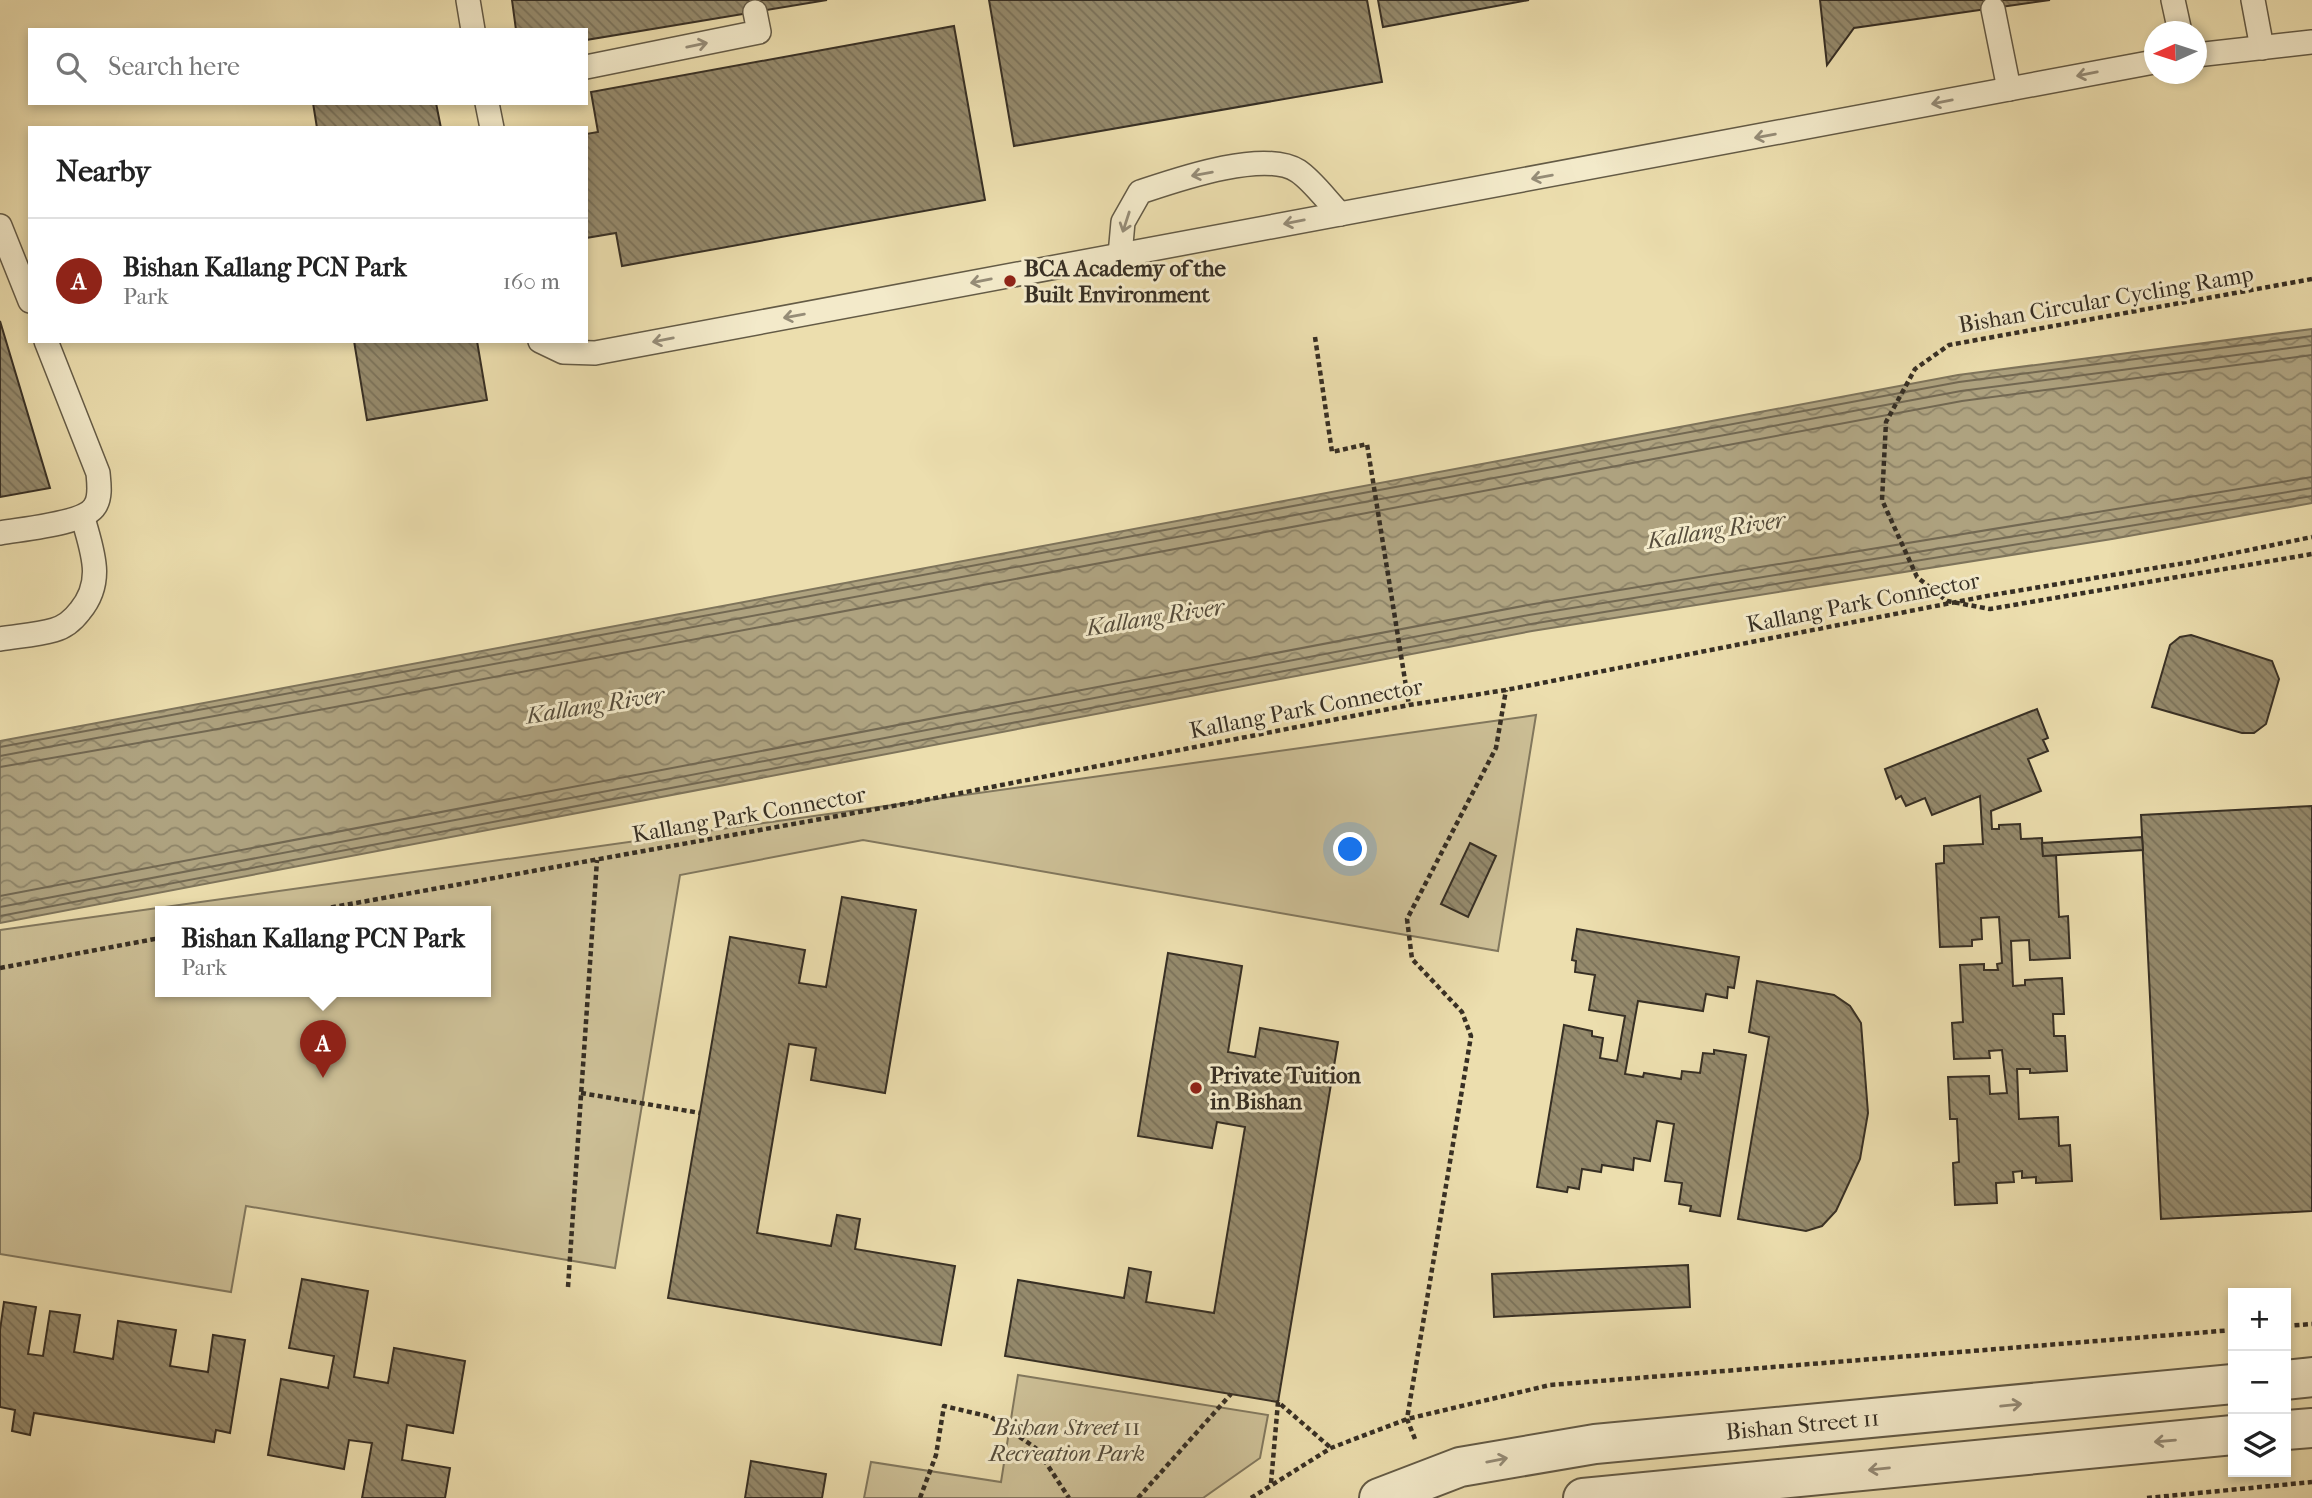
<!DOCTYPE html>
<meta charset="utf-8">
<style>
:root{--surface:#fff;--page:#f2f2f2;--text:#222;--muted:#767676;--line:#e0e0e0;--accent:#8f2418}
body{margin:0;font-family:"IM FELL French Canon",serif;background:var(--page);color:var(--text)}
.controls{position:absolute;right:21px;bottom:21px;display:grid;overflow:hidden;border-radius:0px;box-shadow:0 4px 10px #0003}
.controls button{width:63px;height:63px;display:grid;place-items:center;padding:0;border:0;border-bottom:2px solid var(--line);background:var(--surface);color:var(--text);font:35px sans-serif}
.compass{position:absolute;left:2144px;top:21px;width:63px;height:63px;border-radius:50%;background:var(--surface);box-shadow:0 4px 10px #0003;rotate:267deg}
.you{position:absolute;left:1351px;top:850px;width:24px;height:24px;margin:-18px;border:5px solid #fff;border-radius:50%;background:#1a73e8;box-shadow:0 0 0 10px #1a73e833}
.badge{display:grid;place-items:center;width:46px;height:46px;border-radius:50%;background:var(--accent);color:#fff;font-size:23px;font-weight:700}
.pin{position:absolute;translate:-50% -58px;filter:drop-shadow(0 2px 4px #0008)}
.pin::after{content:'';position:absolute;top:37px;width:24px;height:21px;background:inherit;clip-path:polygon(0 0,100% 0,50% 100%)}
.popup{position:absolute;left:155px;top:906px;width:336px;height:91px;box-sizing:border-box;display:grid;place-content:center;border-radius:0px;background:var(--surface);filter:drop-shadow(0 2px 5px #0005);font-size:23px;white-space:nowrap;color:var(--muted)}
.popup b{font-size:26px;color:var(--text)}
.popup::after{content:'';position:absolute;left:50%;top:100%;margin-left:-14px;border:14px solid transparent;border-top-color:var(--surface)}
.list{margin:0;padding:0;list-style:none}
h2{display:flex;justify-content:space-between;align-items:center;height:91px;margin:0;padding:0 28px;font-size:30px}
h2 small{font-size:23px;font-weight:400;color:var(--muted)}
.list li{display:grid;grid-template-columns:46px 1fr auto;gap:21px;align-items:center;box-sizing:border-box;height:126px;padding:0 28px;border-top:2px solid var(--line)}
.list b{display:block;font-size:26px;white-space:nowrap}
.list p{margin:0;font-size:23px;white-space:nowrap;color:var(--muted)}
.list em{font-size:23px;font-style:normal;color:var(--muted)}
.icon{flex:none;width:38px;height:38px;fill:none;stroke:currentColor;stroke-width:2;stroke-linecap:round;stroke-linejoin:round}
.map{position:relative;flex:none;width:2312px;height:1498px;overflow:hidden}
.search{position:absolute;background:var(--surface);box-shadow:0 4px 10px #0003;left:28px;top:28px;width:560px;height:77px;display:flex;align-items:center;gap:18px;box-sizing:border-box;padding:0 24px;border-radius:0px;color:var(--muted);font-size:26px}
.panel{position:absolute;background:var(--surface);box-shadow:0 4px 10px #0003;left:28px;top:126px;width:560px;height:217px;border-radius:0px}
.map>svg:first-child{display:block}
.park{fill:#cdc097;stroke:#82785e;stroke-width:2;fill-rule:evenodd}
.water{fill:url(#water-waves);stroke:#7e745b;stroke-width:2}
.lines{fill:none;stroke-linecap:round;stroke-linejoin:round}
.shore{stroke:#726852;stroke-width:2}
.building{fill:url(#building-back-hatch);stroke:#372f24;stroke-width:2}
.service-casing{stroke:#645b46;stroke-width:26}
.tertiary-casing{stroke:#645b46;stroke-width:42}
.path{stroke:#372f24;stroke-width:4.5;stroke-dasharray:5 3.5;stroke-linecap:butt}
.service{stroke:#f3eaca;stroke-width:23}
.tertiary{stroke:#f3eaca;stroke-width:38}
.path-bridge{stroke:#372f24;stroke-width:4.5;stroke-dasharray:5 3.5;stroke-linecap:butt}
.oneway{stroke:#958c77}
.poi-dot{fill:#8f2418;stroke:#f3eaca;stroke-width:2.5}
.labels{text-anchor:middle;stroke-width:6;stroke-linejoin:round;paint-order:stroke}
.poi-label{font-size:23px;font-weight:bold;fill:#372f24;stroke:#f3eaca;text-anchor:start}
.street-label{font-size:23px;fill:#372f24;stroke:#f3eaca}
.park-label{font-size:23px;font-style:italic;fill:#554c3b;stroke:#f3eaca}
.water-label{font-size:24px;font-style:italic;fill:#554c3b;stroke:#f3eaca}
</style>
<div class="map">
<svg width="2312" height="1498" viewBox="0 0 2312 1498">
<defs>
<pattern id="water-waves" width="16" height="10" patternUnits="userSpaceOnUse" patternTransform="scale(1.75)"><rect width="16" height="10" fill="#aea27f"/><path d="M0 5q4-4 8 0t8 0" fill="none" stroke="#8e8468"/></pattern>
<pattern id="building-back-hatch" width="6" height="6" patternUnits="userSpaceOnUse" patternTransform="scale(1.75)"><rect width="6" height="6" fill="#958a6c"/><path d="M-1 5l2 2M0 0l6 6M5-1l2 2" fill="none" stroke="#7a7159"/></pattern>
</defs>
<rect width="100%" height="100%" fill="#ecdeae"/>
<filter id="stains"><feTurbulence type="fractalNoise" baseFrequency=".00286" numOctaves="4"/><feColorMatrix values="0 0 0 0 .2 0 0 0 0 .09 0 0 0 0 .02 0 0 0 .5 -.17"/></filter>
<radialGradient id="worn" r=".72"><stop offset=".6" stop-color="#630" stop-opacity="0"/><stop offset="1" stop-color="#630" stop-opacity=".3"/></radialGradient>
<g class="park">
<path d="M1536,715L1498,951L863,840L680,875L615,1268L246,1206L231,1292L0,1254V930ZM160,912H486V992H160Z"/>
<polygon points="1018,1375 1268,1415 1260,1458 1203,1498 864,1498 871,1462 1001,1482"/>
</g>
<polygon class="water" points="2312,329 2312,503 2112,539 1532,631 0,923 0,741 1958,375"/>
<g class="lines">
<g class="shore">
<polyline points="0,747 1959,382 2312,336"/>
<polyline points="0,756 1961,391 2312,345"/>
<polyline points="0,767 207,731 1962,401 2312,355"/>
<polyline points="0,896 1528,605 2312,477"/>
<polyline points="0,907 1529,615 2312,488"/>
<polyline points="0,916 1531,624 2312,496"/>
</g>
</g>
<g class="building">
<polygon points="512,0 827,0 586,40 586,30 516,30"/>
<polygon points="989,0 1367,0 1382,82 1014,146"/>
<polygon points="1378,0 1529,0 1383,27"/>
<polygon points="1820,0 2050,0 1854,28 1827,65"/>
<polygon points="954,26 985,200 622,266 616,233 586,238 586,134 598,132 591,92"/>
<polygon points="313,103 436,103 441,128 317,128"/>
<polygon points="0,321 50,488 0,497"/>
<polygon points="354,341 477,341 487,400 367,420"/>
<polygon points="2191,635 2272,661 2279,679 2266,724 2254,733 2242,733 2152,707 2170,645 2180,637"/>
<polygon points="2037,709 2048,738 2043,740 2048,751 2028,759 2041,791 1991,811 1992,829 1999,829 1999,825 2020,824 2021,839 2042,838 2043,856 2056,855 2059,917 2068,916 2070,958 2030,960 2029,940 2011,941 2013,986 2025,985 2025,980 2062,978 2064,1014 2053,1014 2054,1036 2065,1036 2067,1071 2030,1073 2030,1069 2017,1069 2019,1119 2058,1117 2059,1146 2070,1145 2072,1181 2036,1183 2036,1177 2022,1178 2022,1171 2013,1172 2014,1182 1996,1183 1997,1203 1955,1205 1953,1163 1959,1162 1957,1119 1950,1119 1948,1077 1989,1076 1990,1094 2007,1093 2002,1050 1989,1051 1990,1058 1954,1059 1952,1023 1963,1022 1960,965 1984,964 1984,970 1998,970 1997,964 2002,963 1999,917 1981,918 1982,939 1972,940 1972,946 1940,947 1936,864 1944,863 1944,846 1983,844 1980,796 1932,815 1925,798 1906,806 1901,796 1896,799 1885,769"/>
<polygon points="2312,806 2312,1211 2161,1219 2141,815"/>
<polygon points="2142,837 2143,850 2043,856 2042,843"/>
<polygon points="1470,843 1496,856 1468,917 1441,904"/>
<polygon points="842,897 916,910 885,1093 811,1080 816,1048 789,1044 757,1233 831,1246 837,1215 860,1219 855,1249 955,1266 941,1345 668,1298 730,937 805,950 799,983 826,987"/>
<polygon points="1577,929 1739,957 1734,988 1728,987 1727,998 1706,994 1703,1011 1638,1001 1625,1074 1643,1077 1644,1073 1681,1079 1682,1071 1700,1073 1703,1053 1714,1054 1714,1050 1746,1055 1720,1216 1690,1211 1691,1206 1679,1204 1682,1183 1665,1181 1674,1124 1657,1121 1650,1161 1634,1158 1633,1170 1602,1165 1601,1172 1582,1169 1579,1189 1568,1187 1567,1192 1537,1187 1564,1025 1592,1031 1592,1036 1603,1038 1600,1058 1617,1061 1625,1016 1589,1010 1595,975 1575,972 1576,961 1572,960"/>
<polygon points="1168,953 1242,966 1228,1052 1255,1057 1260,1028 1338,1042 1278,1402 1005,1356 1018,1280 1124,1298 1129,1268 1151,1272 1146,1302 1214,1313 1245,1127 1217,1122 1212,1148 1138,1136"/>
<polygon points="1757,981 1834,995 1850,1006 1861,1023 1868,1113 1860,1159 1836,1211 1822,1226 1806,1231 1738,1219 1769,1037 1749,1032"/>
<polygon points="1688,1265 1690,1307 1494,1317 1492,1274"/>
<polygon points="302,1279 368,1291 354,1377 388,1383 394,1348 465,1361 453,1433 407,1425 402,1460 450,1468 445,1498 362,1498 372,1443 349,1440 344,1469 268,1455 281,1379 328,1388 334,1356 289,1348"/>
<polygon points="4,1302 36,1307 28,1354 43,1356 50,1311 80,1315 74,1352 113,1359 118,1321 176,1330 170,1366 208,1372 213,1335 245,1340 230,1433 216,1430 214,1442 34,1413 30,1435 12,1431 15,1410 0,1407 0,1330"/>
<polygon points="751,1461 826,1474 822,1498 745,1498"/>
</g>
<g class="lines">
<defs>
<g id="service">
<polyline points="468,0 473,30"/>
<polyline points="2173,0 2180,32"/>
<polyline points="2253,0 2262,48"/>
<polyline points="1993,9 2009,89"/>
<polyline points="2196,55 2312,42"/>
<polyline points="586,67 759,32 755,12"/>
<polyline points="487,103 492,128"/>
<polyline points="0,226 30,301"/>
<path d="M1120,255L1123,222L1140,192C1176,180 1264,149 1298,171C1313,181 1327,201 1340,214"/>
<polyline points="540,341 563,352 595,353 2154,62"/>
<path d="M0,533C21,529 85,524 95,506C101,497 99,484 98,473L46,341"/>
<path d="M0,639C18,636 37,635 54,630C65,627 74,619 80,611C105,581 92,551 83,518"/>
</g>
<g id="tertiary">
<polyline points="2286,1380 2312,1377"/>
<polyline points="2286,1430 2312,1428"/>
<path id="s1" d="M1379,1498L1460,1467L1595,1444L2233,1384"/>
<polyline points="1583,1498 2233,1435"/>
</g>
</defs>
<use href="#service" class="service-casing"/>
<use href="#tertiary" class="tertiary-casing"/>
<g class="path">
<polyline points="1315,337 1332,452 1367,444 1409,705"/>
<polyline points="306,912 915,802 1409,705 1506,690 1992,595 2191,562 2312,537"/>
<polyline points="0,968 160,938"/>
<polyline points="581,1093 700,1113"/>
<polyline points="568,1287 597,860"/>
<polyline points="2286,1326 2312,1324"/>
<polyline points="1415,1439 1407,1419 1471,1036 1462,1012 1412,959 1407,919 1496,748 1506,690"/>
<polyline points="1271,1483 1278,1402 1331,1448"/>
<polyline points="920,1498 936,1455 944,1406 991,1417 1037,1449 1069,1498"/>
<polyline points="1138,1498 1231,1394"/>
<polyline points="1251,1498 1331,1448 1407,1419 1550,1385 2233,1330"/>
<polyline points="2147,1498 2312,1482"/>
</g>
<use href="#service" class="service"/>
<use href="#tertiary" class="tertiary"/>
<polyline class="path-bridge" points="2312,279 1949,345 1915,369 1886,422 1882,500 1917,577 1947,601 1990,609 2312,554"/>
</g>
<defs><path id="oneway-shaft" d="M-6 0H5M1.5-3L5.5 0L1.5 3" fill="none" stroke-width="1.6" stroke-linecap="round" stroke-linejoin="round" transform="scale(1.75)"/></defs>
<g class="oneway">
<use href="#oneway-shaft" transform="translate(697 45) rotate(-12)"/>
<use href="#oneway-shaft" transform="translate(2087 74) rotate(169)"/>
<use href="#oneway-shaft" transform="translate(1942 102) rotate(169)"/>
<use href="#oneway-shaft" transform="translate(1765 136) rotate(170)"/>
<use href="#oneway-shaft" transform="translate(1202 174) rotate(170)"/>
<use href="#oneway-shaft" transform="translate(1542 177) rotate(170)"/>
<use href="#oneway-shaft" transform="translate(1126 222) rotate(108)"/>
<use href="#oneway-shaft" transform="translate(1294 222) rotate(169)"/>
<use href="#oneway-shaft" transform="translate(981 281) rotate(169)"/>
<use href="#oneway-shaft" transform="translate(794 316) rotate(170)"/>
<use href="#oneway-shaft" transform="translate(663 340) rotate(169)"/>
<use href="#oneway-shaft" transform="translate(2011 1405) rotate(-6)"/>
<use href="#oneway-shaft" transform="translate(2165 1441) rotate(175)"/>
<use href="#oneway-shaft" transform="translate(1497 1460) rotate(-11)"/>
<use href="#oneway-shaft" transform="translate(1879 1469) rotate(174)"/>
</g>
<g class="poi-dot">
<circle cx="1010" cy="281" r="7"/>
<circle cx="1196" cy="1088" r="7"/>
</g>
<g class="labels">
<g class="poi-label">
<text x="1024" y="276">BCA Academy of the<tspan x="1024" dy="26">Built Environment</tspan></text>
<text x="1210" y="1083">Private Tuition<tspan x="1210" dy="26">in Bishan</tspan></text>
</g>
<g class="street-label">
<text transform="translate(2106 299) rotate(-10)" y="8">Bishan Circular Cycling Ramp</text>
<text transform="translate(1863 602) rotate(-11)" y="8">Kallang Park Connector</text>
<text transform="translate(1306 708) rotate(-11)" y="8">Kallang Park Connector</text>
<text transform="translate(749 814) rotate(-10)" y="8">Kallang Park Connector</text>
<text dy="8" stroke="none"><textPath href="#s1" startOffset="432">Bishan Street 11</textPath></text>
</g>
<g class="park-label">
<text x="1067" y="1435">Bishan Street 11<tspan x="1067" dy="26">Recreation Park</tspan></text>
</g>
<g class="water-label">
<text transform="translate(1716 530) rotate(-9)" y="8">Kallang River</text>
<text transform="translate(1155 617) rotate(-9)" y="8">Kallang River</text>
<text transform="translate(595 705) rotate(-9)" y="8">Kallang River</text>
</g>
</g>
<rect width="100%" height="100%" filter="url(#stains)"/>
<rect width="100%" height="100%" fill="url(#worn)"/>
</svg>
<div class="controls">
<button>+</button>
<button>−</button>
<button><svg class="icon" aria-label="layers" viewBox="0 0 24 24"><path d="M12 4l9 5-9 5-9-5zM3 14l9 5 9-5"/></svg></button>
</div>
<svg class="compass" viewBox="-18 -18 36 36"><path d="M0-13l5 13h-10z" fill="#e53935"/><path d="M0 13l5-13h-10z" fill="#767676"/></svg>
<div class="you"></div>
<div class="pin badge" style="left:323px;top:1078px">A</div>
<div class="popup"><b>Bishan Kallang PCN Park</b>Park</div>
<div class="search"><svg class="icon" aria-label="search" viewBox="0 0 24 24"><circle cx="10" cy="10" r="6"/><path d="M15 15l6 6"/></svg>Search here</div>
<section class="panel">
<h2>Nearby<small></small></h2>
<ul class="list">
<li><span class="badge">A</span><div><b>Bishan Kallang PCN Park</b><p>Park</p></div><em>160 m</em></li>
</ul>
</section>
</div>
